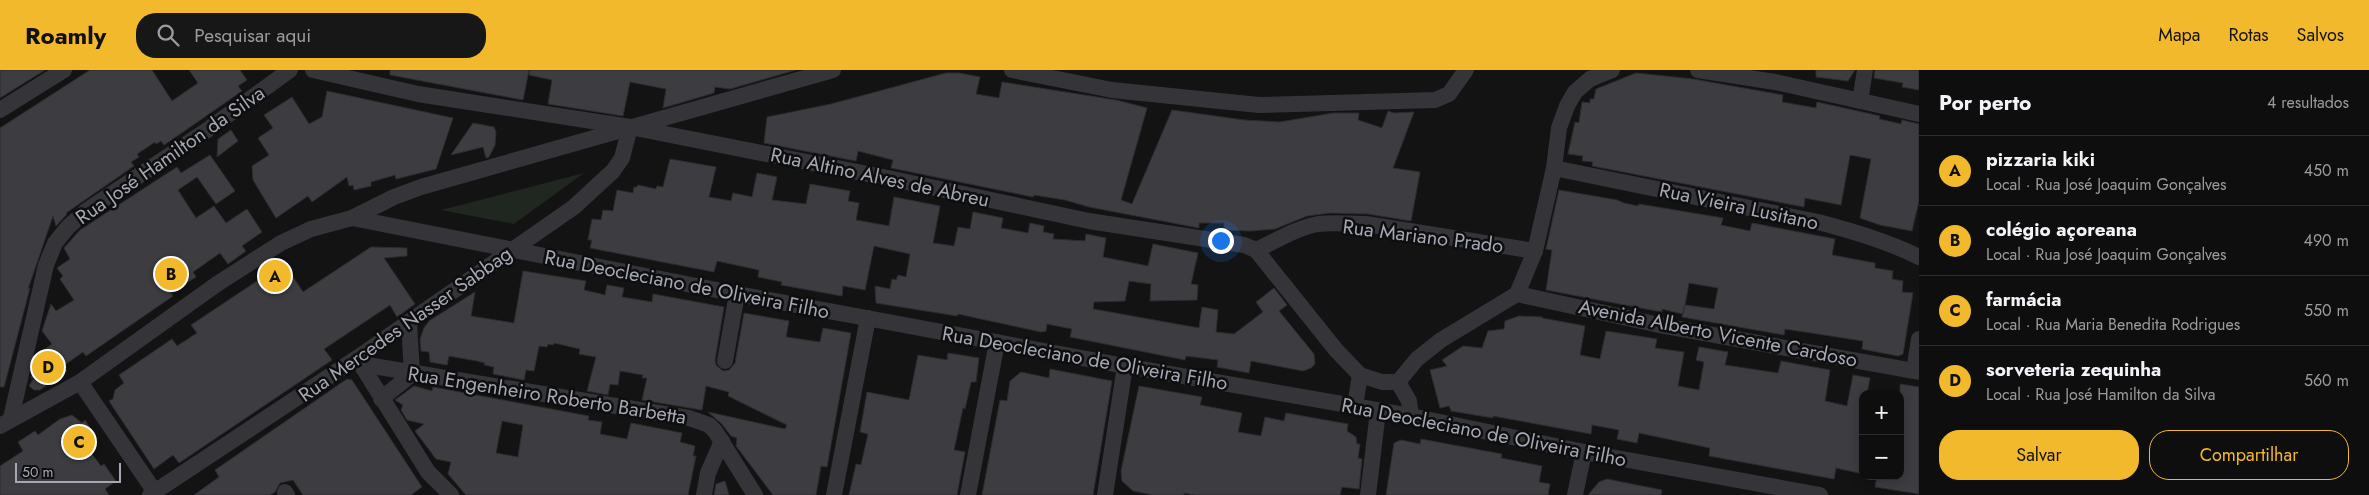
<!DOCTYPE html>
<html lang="pt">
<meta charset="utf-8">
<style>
:root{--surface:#0e0e0f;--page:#171718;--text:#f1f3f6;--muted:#9b9c9e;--line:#2e2e2f;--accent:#f2b92d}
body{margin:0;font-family:Jost,sans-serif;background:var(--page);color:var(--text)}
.controls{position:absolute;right:15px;bottom:15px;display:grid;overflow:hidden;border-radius:10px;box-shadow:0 2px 12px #0003}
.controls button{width:45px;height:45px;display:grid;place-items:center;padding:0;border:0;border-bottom:1px solid var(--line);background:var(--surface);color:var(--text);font:25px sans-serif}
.scale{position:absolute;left:15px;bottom:12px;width:106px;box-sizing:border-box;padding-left:5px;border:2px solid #a4a8b5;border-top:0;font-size:14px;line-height:18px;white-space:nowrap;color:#a4a8b5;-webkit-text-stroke:4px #0e0e0f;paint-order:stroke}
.you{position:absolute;left:1220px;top:170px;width:18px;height:18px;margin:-12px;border:4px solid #fff;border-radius:50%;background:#1a73e8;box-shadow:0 0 0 8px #1a73e833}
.badge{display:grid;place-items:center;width:32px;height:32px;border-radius:50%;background:var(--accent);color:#111;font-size:16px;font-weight:700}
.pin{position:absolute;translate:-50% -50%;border:2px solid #fff;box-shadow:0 1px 5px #0006}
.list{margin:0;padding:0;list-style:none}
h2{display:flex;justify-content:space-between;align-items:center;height:65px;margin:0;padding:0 20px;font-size:21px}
h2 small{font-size:16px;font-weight:400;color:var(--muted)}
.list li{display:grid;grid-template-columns:32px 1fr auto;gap:15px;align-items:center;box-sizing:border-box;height:70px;padding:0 20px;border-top:1px solid var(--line)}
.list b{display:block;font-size:19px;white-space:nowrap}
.list p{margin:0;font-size:16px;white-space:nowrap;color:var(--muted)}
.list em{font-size:16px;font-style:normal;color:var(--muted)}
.actions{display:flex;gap:10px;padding:15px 20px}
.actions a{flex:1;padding:11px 0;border:1px solid var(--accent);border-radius:20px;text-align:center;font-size:18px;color:var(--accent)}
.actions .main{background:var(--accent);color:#111}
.icon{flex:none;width:28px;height:28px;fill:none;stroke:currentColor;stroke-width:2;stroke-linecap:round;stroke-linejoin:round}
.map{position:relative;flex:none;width:1919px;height:425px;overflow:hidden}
header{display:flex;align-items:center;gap:30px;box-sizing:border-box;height:70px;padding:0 25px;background:var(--accent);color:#111}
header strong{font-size:24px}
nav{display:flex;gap:28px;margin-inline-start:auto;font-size:18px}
.search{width:350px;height:45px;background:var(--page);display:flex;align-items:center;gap:12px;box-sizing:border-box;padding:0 18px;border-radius:20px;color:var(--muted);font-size:19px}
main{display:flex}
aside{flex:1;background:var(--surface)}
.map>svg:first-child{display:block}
.green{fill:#1f2720}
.building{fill:#3d3d41;stroke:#2d2d30;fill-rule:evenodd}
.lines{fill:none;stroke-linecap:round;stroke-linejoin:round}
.minor{stroke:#343439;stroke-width:16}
.labels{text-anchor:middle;stroke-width:5;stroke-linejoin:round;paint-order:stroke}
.street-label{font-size:20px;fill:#a4a8b5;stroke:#0e0e0f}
</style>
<header>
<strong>Roamly</strong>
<div class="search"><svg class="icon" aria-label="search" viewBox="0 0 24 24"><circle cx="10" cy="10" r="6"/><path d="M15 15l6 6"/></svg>Pesquisar aqui</div>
<nav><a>Mapa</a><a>Rotas</a><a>Salvos</a></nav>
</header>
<main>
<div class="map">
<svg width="1919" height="425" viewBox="0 0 1919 425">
<rect width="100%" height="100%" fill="#131314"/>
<polygon class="green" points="584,103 514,154 441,140"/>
<g class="building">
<polygon points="0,0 45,0 0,28"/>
<polygon points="90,0 152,0 172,31 198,13 189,0 240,0 247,10 238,16 242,21 196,53 164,75 161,71 156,74 155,72 137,84 139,87 131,92 134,96 66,143 67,144 56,156 53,146 28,219 30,218 4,317 0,317 0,58"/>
<polygon points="390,0 529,0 523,30 390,5"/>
<polygon points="530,0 796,0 730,19 715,17 714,23 663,38 666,19 630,12 623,46 548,34 552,10 529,5"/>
<polygon points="1816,0 1855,0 1848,11 1816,7"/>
<polygon points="1875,0 1919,0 1919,20 1902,17 1903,13 1874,8"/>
<polygon points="946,3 959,3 980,7 976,24 999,28 1002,12 1116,30 1147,38 1121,130 1132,134 1172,40 1244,50 1280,52 1333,43 1359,43 1358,50 1382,58 1388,41 1394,43 1414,42 1393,98 1420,102 1411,151 1368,144 1330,143 1307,146 1275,159 1251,161 1224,160 1224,153 1199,153 1199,158 1089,137 1065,130 1034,125 1033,127 891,98 893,90 858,81 856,91 764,73 767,47 831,34"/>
<polygon points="1636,3 1693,9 1783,25 1782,32 1816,38 1817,32 1880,46 1879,49 1901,54 1902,50 1919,54 1919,131 1912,161 1880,155 1860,148 1871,89 1850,85 1841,135 1805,128 1804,137 1592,96 1593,92 1582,91 1583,86 1568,84 1575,52 1579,53 1582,32 1590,33 1590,29 1594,29 1596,19"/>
<polygon points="327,21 453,48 436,99 396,109 395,105 371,112 371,116 354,120 353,115 349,116 347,107 312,132 308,126 276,148 253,110 252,96 269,85 258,68 273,58 264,45 292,27 309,54 322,47"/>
<polygon points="473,53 494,57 496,62 495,75 489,87 486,88 483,77 451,85"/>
<polygon points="231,60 238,71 217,87 218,69"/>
<polygon points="210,85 235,121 216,134 197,107 178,120 185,131 196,148 214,136 226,153 247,139 262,162 242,176 246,181 228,194 220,183 193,202 196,207 171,223 173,226 86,286 83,282 63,296 67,301 40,320 34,320 29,316 34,308 31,308 35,286 52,274 42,261 51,234 56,241 74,230 60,209 63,206 57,198 70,189 64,178 80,160 177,97 181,103"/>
<polygon points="670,89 716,97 709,127 731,131 733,123 752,127 757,103 777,107 772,130 806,134 810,114 850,121 848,131 859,133 856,150 889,156 894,127 940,136 933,173 954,176 958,157 970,159 973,142 1003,148 1001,158 1028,163 1030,153 1044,156 1043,162 1054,164 1053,169 1085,171 1086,164 1106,168 1103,187 1148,196 1153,174 1198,183 1191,214 1198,215 1197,230 1150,231 1151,214 1129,211 1125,231 1094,232 1093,239 1199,258 1202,237 1218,240 1216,262 1234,264 1263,242 1256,232 1274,218 1287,235 1279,241 1314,284 1315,294 1311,298 1303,301 1251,291 1249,303 1217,297 1218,290 1186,286 1185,290 1070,267 1072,259 1047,254 1046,261 1041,262 958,244 957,246 876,233 875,216 890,219 892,209 896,210 898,205 906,207 910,184 874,176 865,220 843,216 842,226 781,215 782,212 758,207 759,200 717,191 714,202 590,178 592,170 588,170 592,149 601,150 603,140 613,141 617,120 633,123 634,117 637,117 638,115 656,119 657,116 663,117"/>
<path d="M1559,120L1617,130L1624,133L1638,136L1639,134L1723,148L1721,155L1750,161L1752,153L1835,169L1832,185L1875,193V198L1893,201L1892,209L1903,211L1902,222L1913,223L1903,284L1898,286L1862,279L1863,271L1785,259L1784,265L1682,247L1685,235L1683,244L1662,239V242L1546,220L1552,180L1546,179ZM1689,213L1718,218L1714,239L1685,235Z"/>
<polygon points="371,177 407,178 407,186 384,188 415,234 397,247 390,235 324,279 332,290 179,393 173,385 154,399 109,331 113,329 115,320 124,313 119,305 172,269 177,276 197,263 191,255 284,193 303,222"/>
<polygon points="523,201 586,211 584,220 605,225 607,215 624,218 622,227 652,232 653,224 724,237 715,290 716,295 723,301 729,300 735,293 744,243 789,251 786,267 820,272 823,258 851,263 827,397 821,396 816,425 773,425 736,376 737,368 731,366 722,354 708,342 785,359 787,355 728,326 729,322 706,316 702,340 642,330 647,308 642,308 643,305 620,301 618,315 610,314 608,325 587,321 596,287 579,284 580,279 554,273 553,275 548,274 547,277 539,276 534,301 526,300 524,310 493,304 494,297 484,295 485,293 477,291 449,286 447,295 430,292 429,282 421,281 420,269 424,258 429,251 475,222 471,246 514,253"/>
<polygon points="1519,246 1542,247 1542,248 1585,256 1580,285 1600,289 1606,261 1657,269 1655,278 1684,282 1678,316 1699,320 1704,292 1696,290 1699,277 1728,282 1725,295 1778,303 1781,291 1830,300 1825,331 1847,336 1853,305 1870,308 1867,324 1863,324 1863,404 1836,398 1834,409 1709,386 1710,378 1639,363 1637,373 1617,369 1619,360 1592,355 1591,364 1493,346 1493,348 1451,341 1449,336 1440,338 1430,300 1447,296 1442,290 1463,276 1482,278 1488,261 1504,259 1505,251"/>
<polygon points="948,283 979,288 976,312 971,312 965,339 963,338 954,380 965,382 957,425 849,425 856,394 861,395 868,364 860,362 867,322 909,330 918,285 947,290"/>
<polygon points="1050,299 1112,311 1093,425 982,425 1000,330 1007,331 1010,311 1021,302 1049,308"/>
<polygon points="347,309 352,310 422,417 411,425 303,425 293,410 280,413 275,422 270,425 194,425 219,407 215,400"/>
<polygon points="1900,314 1919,317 1919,424 1875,417 1877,406 1900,406"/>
<path d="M414,316L432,321L433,317L589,346L588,350L602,352L600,364L627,369L631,353L682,363L680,372L695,376L693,386H696L688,425H466L448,404L451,392L436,389L415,361L424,354L407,350L401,340L403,335L395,330ZM502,351L523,355L518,387L496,383Z"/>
<polygon points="1139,316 1202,327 1200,335 1242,343 1238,362 1261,366 1265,347 1284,351 1286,343 1348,354 1347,361 1356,367 1357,374 1360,374 1358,388 1362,389 1359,419 1342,417 1340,425 1194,425 1184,423 1184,425 1153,425 1133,421 1122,411 1121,401"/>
<polygon points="72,345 82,353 85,350 96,367 85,375 101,396 104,394 116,411 105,419 109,425 0,425 0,396 23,381 18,372 35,361 38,365 60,349"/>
<polygon points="1421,369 1502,384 1501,388 1542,396 1539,412 1550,414 1548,425 1386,425 1394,373 1401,370 1420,374"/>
<polygon points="1607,409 1662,420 1661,425 1588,425 1599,412"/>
<polygon points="725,411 729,425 714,425 716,414"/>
</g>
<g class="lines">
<g class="minor">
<polyline points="313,0 418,24 630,57 893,109 1089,151 1244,175 1256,180 1336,280 1360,305 1382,312 1398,312"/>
<polyline points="1012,0 1112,20 1259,35 1435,30 1449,24 1466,0"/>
<polyline points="1698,0 1775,12 1919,44"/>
<polyline points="1860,31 1865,0"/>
<polyline points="0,40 64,0"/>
<path d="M1554,98L1818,152C1853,161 1887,171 1919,187"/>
<polyline points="352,148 737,224 1125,296 1411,346 1584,382 1820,425"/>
<path d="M1256,180C1276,171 1296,158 1318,154C1334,152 1351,154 1366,154L1535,181"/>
<polyline points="1517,224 1664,256 1919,302"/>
<polyline points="357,288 428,402 451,425"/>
<polyline points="725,291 737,224"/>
<polyline points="361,294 689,348 709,355 715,361 755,425"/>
<polyline points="1914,301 1919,269"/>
<polyline points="80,312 157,425"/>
<polyline points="1398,312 1417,289 1441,270 1517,224 1535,181 1554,98 1559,58 1567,36 1575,22 1590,9 1612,0"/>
<polyline points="1398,312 1409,331 1411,346"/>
<polyline points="381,329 412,304 409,252"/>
<polyline points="1355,336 1360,305"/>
<polyline points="11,348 46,195 55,173 68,157 86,141 203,63 290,0"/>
<polyline points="0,356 80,312 217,214 281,173 311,159 352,148 394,127 421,117 833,0"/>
<polyline points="285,422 287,425"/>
<polyline points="150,425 357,288 574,137 613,101 622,88 630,57"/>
<polyline points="704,425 708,403 722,371"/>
<polyline points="834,425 868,248"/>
<polyline points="968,425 997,272"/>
<polyline points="1105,425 1125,296"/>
<polyline points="1368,425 1378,341"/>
<polyline points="1575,425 1584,382"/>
</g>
</g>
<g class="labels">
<g class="street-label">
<text transform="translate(170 85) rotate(-35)" y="7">Rua José Hamilton da Silva</text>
<text transform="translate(880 107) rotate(12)" y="7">Rua Altino Alves de Abreu</text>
<text transform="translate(1739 136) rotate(12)" y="7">Rua Vieira Lusitano</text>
<text transform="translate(1423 166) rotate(7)" y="7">Rua Mariano Prado</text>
<text transform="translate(687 214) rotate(11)" y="7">Rua Deocleciano de Oliveira Filho</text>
<text transform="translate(405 254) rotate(-35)" y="7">Rua Mercedes Nasser Sabbag</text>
<text transform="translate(1718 263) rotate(11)" y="7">Avenida Alberto Vicente Cardoso</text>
<text transform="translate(1085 288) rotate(10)" y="7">Rua Deocleciano de Oliveira Filho</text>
<text transform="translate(547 325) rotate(9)" y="7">Rua Engenheiro Roberto Barbetta</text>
<text transform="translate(1484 362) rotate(11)" y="7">Rua Deocleciano de Oliveira Filho</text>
</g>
</g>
</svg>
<div class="controls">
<button>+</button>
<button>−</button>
</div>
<div class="scale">50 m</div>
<div class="you"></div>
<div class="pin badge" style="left:275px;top:206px">A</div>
<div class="pin badge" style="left:171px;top:204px">B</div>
<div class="pin badge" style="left:79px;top:372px">C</div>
<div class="pin badge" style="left:48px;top:297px">D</div>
</div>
<aside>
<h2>Por perto<small>4 resultados</small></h2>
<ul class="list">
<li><span class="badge">A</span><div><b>pizzaria kiki</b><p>Local · Rua José Joaquim Gonçalves</p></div><em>450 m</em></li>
<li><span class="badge">B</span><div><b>colégio açoreana</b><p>Local · Rua José Joaquim Gonçalves</p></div><em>490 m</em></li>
<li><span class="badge">C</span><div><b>farmácia</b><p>Local · Rua Maria Benedita Rodrigues</p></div><em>550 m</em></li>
<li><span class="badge">D</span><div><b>sorveteria zequinha</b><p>Local · Rua José Hamilton da Silva</p></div><em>560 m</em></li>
</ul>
<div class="actions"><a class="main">Salvar</a><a>Compartilhar</a></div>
</aside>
</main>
